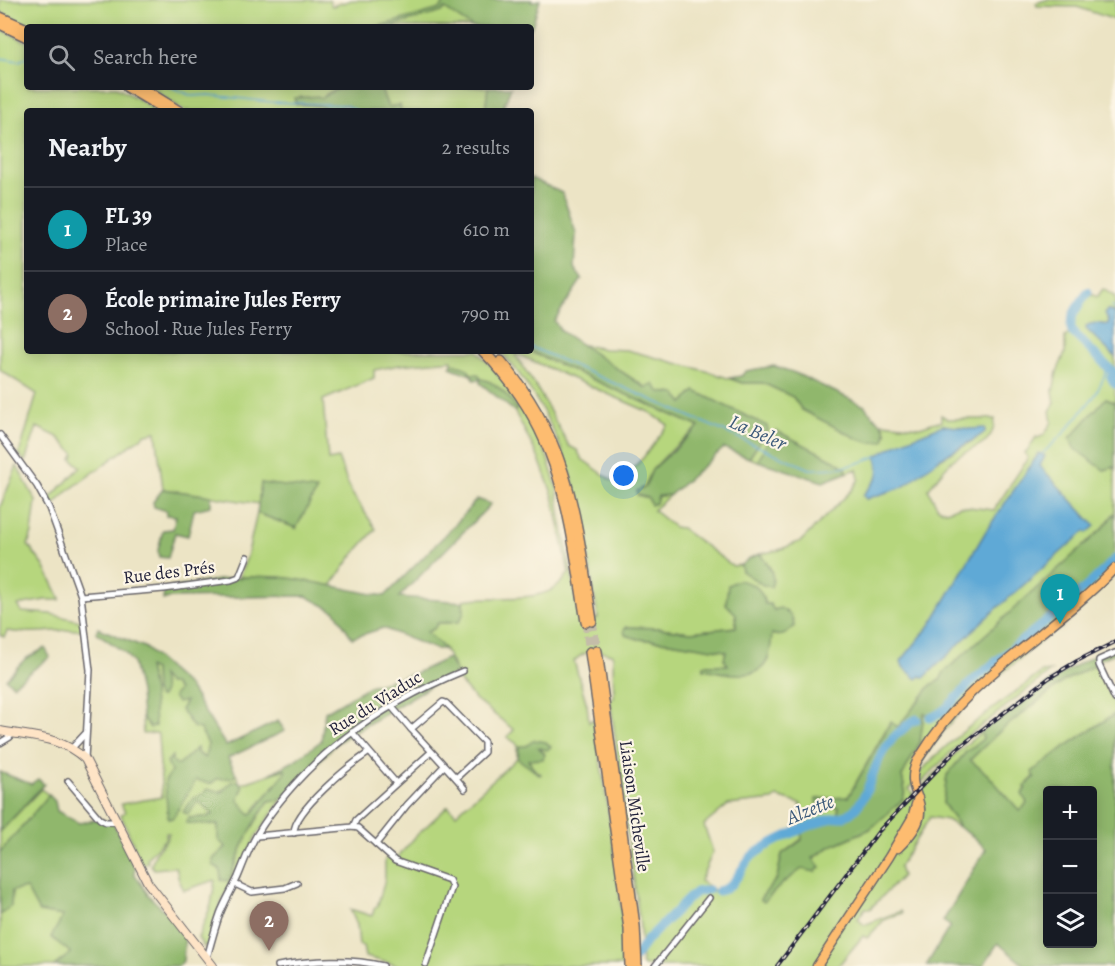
<!DOCTYPE html>
<meta charset="utf-8">
<style>
:root{--surface:#171b24;--page:#20242c;--text:#f1f3f6;--muted:#9ea1a6;--line:#363941;--accent:#0f766e}
body{margin:0;font-family:Alegreya,serif;background:var(--page);color:var(--text)}
.controls{position:absolute;right:18px;bottom:18px;display:grid;overflow:hidden;border-radius:6px;box-shadow:0 3px 15px #0003}
.controls button{width:54px;height:54px;display:grid;place-items:center;padding:0;border:0;border-bottom:2px solid var(--line);background:var(--surface);color:var(--text);font:30px sans-serif}
.you{position:absolute;left:624px;top:476px;width:21px;height:21px;margin:-15px;border:4px solid #fff;border-radius:50%;background:#1a73e8;box-shadow:0 0 0 9px #1a73e833}
.badge{display:grid;place-items:center;width:39px;height:39px;border-radius:50%;background:var(--accent);color:#fff;font-size:20px;font-weight:700}
.pin{position:absolute;translate:-50% -50px;filter:drop-shadow(0 2px 3px #0008)}
.pin::after{content:'';position:absolute;top:32px;width:21px;height:18px;background:inherit;clip-path:polygon(0 0,100% 0,50% 100%)}
.list{margin:0;padding:0;list-style:none}
h2{display:flex;justify-content:space-between;align-items:center;height:78px;margin:0;padding:0 24px;font-size:26px}
h2 small{font-size:20px;font-weight:400;color:var(--muted)}
.list li{display:grid;grid-template-columns:39px 1fr auto;gap:18px;align-items:center;box-sizing:border-box;height:84px;padding:0 24px;border-top:2px solid var(--line)}
.list b{display:block;font-size:22px;white-space:nowrap}
.list p{margin:0;font-size:20px;white-space:nowrap;color:var(--muted)}
.list em{font-size:20px;font-style:normal;color:var(--muted)}
.icon{flex:none;width:33px;height:33px;fill:none;stroke:currentColor;stroke-width:2;stroke-linecap:round;stroke-linejoin:round}
.map{position:relative;flex:none;width:1115px;height:966px;overflow:hidden}
.search{position:absolute;background:var(--surface);box-shadow:0 3px 15px #0003;left:24px;top:24px;width:510px;height:66px;display:flex;align-items:center;gap:15px;box-sizing:border-box;padding:0 21px;border-radius:6px;color:var(--muted);font-size:22px}
.panel{position:absolute;background:var(--surface);box-shadow:0 3px 15px #0003;left:24px;top:108px;width:510px;height:246px;border-radius:6px}
.map>svg:first-child{display:block}
.green{fill:#b6d67d;stroke:#6c7c5c;stroke-width:1.5;fill-rule:evenodd}
.forest{fill:#90b76c;stroke:#596c54;stroke-width:1.5;fill-rule:evenodd}
.water{fill:#5ea9d6;stroke:#406688;stroke-width:1.5}
.lines{fill:none;stroke-linecap:round;stroke-linejoin:round}
.stream{stroke:#5ea9d6;stroke-width:1.5}
.river{stroke:#5ea9d6;stroke-width:9}
.trunk-tunnel{stroke:#c4bda9;stroke-width:9;stroke-dasharray:9 4.5;stroke-linecap:butt}
.minor-casing{stroke:#69666b;stroke-width:8}
.secondary-casing{stroke:#69666b;stroke-width:10}
.primary-casing{stroke:#69666b;stroke-width:11}
.trunk-casing{stroke:#69666b;stroke-width:12}
.minor{stroke:#fff;stroke-width:5}
.secondary{stroke:#fee4c6;stroke-width:8}
.primary{stroke:#fdbc70;stroke-width:8}
.trunk{stroke:#fdbc70;stroke-width:9}
.rail-casing{stroke:#22223b;stroke-width:4}
.rail{stroke:#fcf5e5;stroke-width:1.5;stroke-dasharray:4.5;stroke-linecap:butt}
.labels{text-anchor:middle;stroke-width:4.5;stroke-linejoin:round;paint-order:stroke}
.street-label{font-size:18px;fill:#22223b;stroke:#fcf5e5}
.water-label{font-size:20px;font-style:italic;fill:#3a5879;stroke:#fcf5e5}
</style>
<div class="map">
<svg width="1115" height="966" viewBox="0 0 1115 966">
<rect width="100%" height="100%" fill="#fcf5e5"/>
<filter id="ink" filterUnits="userSpaceOnUse"><feTurbulence type="fractalNoise" baseFrequency=".0167" numOctaves="2"/><feDisplacementMap in="SourceGraphic" scale="12" xChannelSelector="R" yChannelSelector="G"/><feConvolveMatrix kernelMatrix="1 2 1 2 8 2 1 2 1" color-interpolation-filters="sRGB"/></filter>
<filter id="wash" filterUnits="userSpaceOnUse"><feTurbulence type="fractalNoise" baseFrequency=".008" numOctaves="4" result="noise"/><feDisplacementMap in="SourceGraphic" scale="24" xChannelSelector="R" yChannelSelector="G"/><feGaussianBlur stdDeviation="1.35" result="paint"/><feColorMatrix in="noise" values="0 0 0 0 0 0 0 0 0 0 0 0 0 0 0 0 0 1.4 0 .05"/><feComposite in="paint" operator="in"/></filter>
<g filter="url(#wash)">
<rect width="100%" height="100%" fill="#ece4c5"/>
<g class="green">
<polygon points="0,0 329,0 332,6 352,0 450,0 445,9 472,27 33,27 0,12"/>
<polygon points="1046,0 1115,0 1115,20 1077,7 1037,6 1036,3"/>
<path d="M0,29L27,42V87H117L158,111H27V351H477L493,368L518,400L534,427L547,456L557,488L560,513L581,622L598,618C590,573 586,526 573,482C559,435 533,386 500,351H529L699,427L670,451L652,470L645,487L658,496L670,495L653,510L674,527L681,528L733,566L741,565L742,571H772L760,554L779,550L801,541L852,490L859,479L857,469L846,473V469L768,440L758,461L749,458L768,430L683,403L647,388L578,344L604,349L627,350L710,372L742,383H763L793,397L802,410L887,434L883,423L920,427L935,422H941V415L948,419H995C993,449 971,445 953,460C944,468 936,480 928,489L938,508L946,511L960,506L994,510L1028,458L1025,454L1036,437L1038,438L1044,435L1052,422L1050,411L1055,403L1053,391L1057,372L1065,353V337L1072,332V320L1091,294L1097,297L1103,289L1115,297V313L1113,311L1108,325L1103,324L1087,329L1115,357V402L1106,398L1104,470L1115,467V512L1104,527L940,680L931,685L898,727L890,722L848,797L816,803L839,807L837,817L828,819L782,854L777,878L761,898L831,846L870,829L903,799L905,791L902,776L920,742L924,712L944,711C996,655 1062,613 1115,559V574C1105,584 1096,594 1086,603C1034,651 975,687 934,744C927,754 918,764 917,776C952,735 1000,704 1042,672L1051,671L962,741L919,785L916,778L909,789L914,796L953,756L981,732L983,739L966,752L947,775L943,803L960,828L947,820L930,817L899,867L902,876L870,909L865,908L858,919L864,925L901,911L902,913L884,920L867,938L863,936L838,966H642L640,926L610,699L614,698L613,655C598,648 585,650 574,661L587,705L589,722L594,719C606,800 622,883 625,966H400L365,957L363,946L359,945L357,925L350,909L372,916L375,907H377L385,880V860L392,855L397,858L416,836L448,806L456,814L517,758V744L507,737L514,730L475,699L454,675C457,660 437,641 426,632L438,623H452L464,613L463,600C490,595 540,604 560,584C564,581 566,576 569,573L553,496L539,459L515,412L517,408C507,401 472,376 467,369L452,363V360L399,365L374,370V378L323,400L328,460L338,458L351,492L376,529L352,556L331,586L279,577H239L247,557L257,513L296,528L261,483L259,504L163,489L156,432L146,434L68,491L53,506L49,499L81,467L72,459L75,454L58,437L37,427L25,462L19,454L37,394L0,370ZM514,353L649,412L668,425L643,458L617,484L582,459L577,450L569,446L538,390ZM943,425L970,429L976,439L940,459L864,495L878,478L880,469ZM774,610L768,660L704,669V665H729L724,659L726,651L670,642L638,639L627,627L658,628L691,632L736,627V614ZM777,797L801,804V830L753,855L744,866L731,886L726,890H709V887L700,881L713,852L704,825L728,805L773,800Z"/>
<polygon points="150,87 345,87 343,89 335,89 321,98 296,104 319,106 332,111 185,111"/>
<polygon points="380,87 488,87 485,111 401,111 400,105 388,107"/>
<path d="M17,466L36,501L32,533L28,545L44,566L60,598V600H45L18,605L22,612L50,614L81,621L82,630C57,629 32,635 7,631L4,637L0,635V507Z"/>
<polygon points="1095,665 1115,705 1115,714 1066,746 1033,772 1035,776 1025,786 1027,803 1020,812 987,774 970,760 999,732 1064,681"/>
<path d="M148,666L154,670L155,691L160,675L173,684L187,701L181,710L194,728H200L208,744L205,758L197,753V749L178,766L172,761L167,762L184,796L196,780L232,778L236,774L239,781C228,782 228,789 219,792C198,799 198,792 183,812L188,813L197,801L214,813L207,817L188,818L187,823L218,825L226,847L213,859L229,881C239,851 251,826 269,801L282,799L256,836L235,884L229,885L218,910L208,944L204,947L198,938L211,905L215,880L184,890L179,880L176,867L154,869L151,865L156,852L167,839L169,833H166V838L147,858L148,862L142,865L121,815L125,812L121,804L162,797L158,735L157,733L143,734L142,717L150,728L153,692Z"/>
<polygon points="285,769 285,773 250,816 238,800 243,788 241,784"/>
<polygon points="41,789 49,795 0,852 0,832"/>
<polygon points="26,888 39,912 64,916 71,953 54,966 0,966 0,915 11,906 12,891"/>
</g>
<g class="forest">
<polygon points="446,0 532,0 531,2 540,0 531,29 531,27 472,27 445,9 442,12 389,27 376,27 440,9"/>
<polygon points="345,87 380,87 388,107 400,105 401,111 355,111 346,106 342,106 339,111 332,111 319,106 296,104 294,98 318,96 321,98 335,89 343,89"/>
<polygon points="488,87 511,87 502,111 485,111"/>
<polygon points="531,178 562,193 576,233 574,268 582,279 554,321 561,331 646,388 653,384 660,392 676,394 683,403 695,391 767,426 768,430 749,458 724,448 670,495 658,496 656,503 651,505 648,498 637,495 637,491 645,487 652,470 699,427 529,351 531,351"/>
<path d="M452,363L468,369L471,375L478,374L481,379C496,381 509,397 517,409L515,412L480,383V379L474,380L471,375L450,367Z"/>
<path d="M774,366L795,373L865,406C872,419 891,423 884,441L871,443L858,439L802,410L793,397L763,383H742L730,378L741,376L746,371Z"/>
<polygon points="1106,398 1115,402 1115,467 1104,470 1074,448 1070,438"/>
<polygon points="777,431 836,461 847,469 846,473 823,482 758,461 768,440"/>
<polygon points="261,483 317,490 296,528 257,513"/>
<polygon points="163,489 211,496 211,506 194,510 188,536 175,533 168,558 159,557 158,550 163,530 173,529 176,516 166,515 167,511 154,507 153,502"/>
<path d="M477,499L491,504L399,597L463,602L464,613L459,622L438,623L434,629L427,632L445,649H435L383,628L352,638L335,611L306,596L169,598L163,600L164,589C202,583 240,574 279,577C315,580 349,591 385,596L454,526Z"/>
<path d="M1115,512V559C1073,602 1024,639 978,677C962,690 951,707 933,718L924,713L920,742L902,776L905,791L903,799L896,806L870,829L831,846L813,858L820,867L815,872L802,869L783,883L764,902L760,899L777,878L782,854L802,840L801,830L821,821L837,817L839,807L816,803V799L848,797L891,722L898,727L931,685L940,680L944,672L1104,527Z"/>
<path d="M760,554C767,564 777,574 771,587L763,585L742,571L741,565L750,558Z"/>
<path d="M738,580C755,584 761,587 765,604H770L774,610L780,608C789,613 794,616 794,627C786,634 782,638 772,634C771,642 771,650 768,658C761,683 723,673 704,669V665H728L724,659L726,651L670,642L638,639L625,635L624,630L626,627L658,628L691,632L736,627V614L726,604L728,585Z"/>
<polygon points="98,628 144,647 189,687 226,746 278,721 285,731 228,758 236,774 233,778 217,779 211,784 196,780 173,818 168,819 165,781 171,772 167,762 172,756 172,761 178,765 197,748 197,753 205,758 208,744 200,729 194,728 181,710 186,701 177,703 173,696 178,690 173,684 168,684 161,676 164,691 161,697 158,697 155,691 154,670 148,667 153,692 155,726 150,728 142,717 140,692 133,663 125,653 96,632"/>
<path d="M1115,646V653L1099,660L1095,665L1064,681L999,732L970,760L987,774L1020,811L1027,803L1022,794L1026,788L1025,786L1035,777L1032,772L1066,746L1115,714V966H1025L998,943L983,966H926L950,926L943,921L986,849L974,837L960,828L943,803L947,775L966,752L983,739L981,732C1024,699 1065,667 1115,646ZM1048,790H1092V944H1048Z"/>
<polygon points="45,648 50,657 13,685 6,679 25,659"/>
<path d="M448,658L457,673L432,685L338,742L282,799L269,801C251,826 239,851 229,881L221,880L220,869L213,865V859L226,847L218,840V825L186,823L188,818L207,817L213,814L198,801L188,814L183,812L193,798L203,794L207,789L222,792L231,782L239,781L243,787L238,800L251,815L285,773V769L269,774L292,762L321,741L325,712L369,686L416,673Z"/>
<polygon points="534,740 546,742 551,747 547,750 539,748 545,754 543,759 528,760 534,769 541,774 540,775 518,759 519,746 526,746"/>
<polygon points="0,772 31,784 38,779 44,784 0,832"/>
<polygon points="49,795 55,801 57,811 79,823 100,819 114,824 135,867 134,873 149,896 167,913 185,936 183,961 179,966 54,966 71,953 51,937 63,916 39,912 26,888 12,891 11,906 0,915 0,852"/>
</g>
<g class="water">
<path d="M1107,310L1115,313V357L1086,329V326C1094,321 1100,324 1108,325L1109,322L1105,313Z"/>
<path d="M943,425L970,429L985,428V432L975,439L939,459L903,487L866,499L863,495C876,480 883,476 876,456L901,442Z"/>
<polygon points="1039,453 1045,456 1040,466 1095,526 1087,533 1085,531 985,619 924,678 921,676 917,679 903,667 901,661 931,624 986,531"/>
</g>
<g class="lines">
<g class="stream">
<polyline points="0,58 19,61 27,57"/>
<polyline points="171,87 192,96 209,95 271,102 346,105 357,111"/>
<polyline points="1111,306 1115,309"/>
<path d="M531,347L810,469C838,469 852,467 877,456"/>
<polyline points="1114,373 1115,374"/>
<polyline points="1042,454 1064,433 1096,394 1108,368"/>
</g>
<g class="river">
<path d="M1088,292C1080,304 1067,317 1072,332L1114,373L1111,377L1115,384"/>
<path d="M930,718C949,711 960,692 975,679C1022,639 1073,603 1115,559"/>
<polyline points="896,735 910,723 917,719"/>
<path d="M718,891C736,889 740,867 752,856C766,844 805,827 823,821C832,817 845,819 853,811C867,798 870,778 878,762C881,753 887,746 893,738"/>
<polyline points="635,957 648,939 690,897 696,892 708,890"/>
</g>
</g>
</g>
<g filter="url(#ink)">
<g class="lines">
<g class="trunk-tunnel">
<polyline points="592,621 597,651"/>
<polyline points="586,622 590,652"/>
</g>
<defs>
<g id="minor">
<polyline points="0,435 37,486 49,508 81,596 90,670 85,759"/>
<polyline points="81,596 164,589 231,580 239,577 247,557"/>
<polyline points="1115,653 1099,660 1099,665 1115,699"/>
<polygon points="443,702 446,703 484,742 484,752 456,778 411,729"/>
<polyline points="392,707 411,729"/>
<polyline points="352,732 396,783"/>
<polyline points="0,743 10,737 12,733"/>
<polyline points="72,748 85,734"/>
<polyline points="456,778 465,789"/>
<polyline points="68,781 100,819 106,822 118,822"/>
<polyline points="353,827 356,820 431,752"/>
<path d="M294,833C293,811 350,765 368,753"/>
<polyline points="257,836 353,827 358,828 395,861 449,880 452,887 426,964"/>
<polyline points="376,844 407,805 444,766"/>
<polyline points="235,884 252,892 285,888 297,883"/>
<path d="M207,958C211,943 215,928 220,914C225,901 232,890 238,877C244,863 249,848 256,836C303,758 380,705 463,671"/>
<path d="M278,966C311,960 351,958 383,966"/>
<polyline points="655,966 709,898"/>
</g>
<path id="secondary" d="M0,731C30,737 61,736 85,759L148,883L213,966"/>
<g id="primary">
<path d="M919,758C934,734 951,712 971,693C1017,648 1071,614 1115,568"/>
<path d="M898,848C945,803 900,798 917,761"/>
<polyline points="817,966 889,857 912,818 918,798"/>
</g>
<g id="trunk">
<polyline points="0,17 27,29"/>
<polyline points="0,24 27,37"/>
<polyline points="127,87 167,111"/>
<polyline points="140,87 179,111"/>
<path d="M483,351C563,431 569,517 586,622"/>
<path d="M501,361C571,444 576,519 592,621"/>
<polyline points="597,651 635,926 637,966"/>
<polyline points="590,652 629,929 630,966"/>
</g>
</defs>
<use href="#minor" class="minor-casing"/>
<use href="#secondary" class="secondary-casing"/>
<use href="#primary" class="primary-casing"/>
<use href="#trunk" class="trunk-casing"/>
<use href="#minor" class="minor"/>
<use href="#secondary" class="secondary"/>
<use href="#primary" class="primary"/>
<use href="#trunk" class="trunk"/>
<defs>
<polyline id="rail" points="777,966 878,832 957,749 1049,678 1077,661 1115,642"/>
</defs>
<use href="#rail" class="rail-casing"/>
<use href="#rail" class="rail"/>
</g>
</g>
<g class="labels">
<g class="street-label">
<text transform="translate(169 572) rotate(-7)" y="6">Rue des Prés</text>
<text transform="translate(375 703) rotate(-32)" y="6">Rue du Viaduc</text>
<text transform="translate(635 806) rotate(82)" y="6">Liaison Micheville</text>
</g>
<g class="water-label">
<text transform="translate(758 432) rotate(24)" y="7">La Beler</text>
<text transform="translate(810 809) rotate(-22)" y="7">Alzette</text>
</g>
</g>
</svg>
<div class="controls">
<button>+</button>
<button>−</button>
<button><svg class="icon" aria-label="layers" viewBox="0 0 24 24"><path d="M12 4l9 5-9 5-9-5zM3 14l9 5 9-5"/></svg></button>
</div>
<div class="you"></div>
<div class="pin badge" style="left:1060px;top:624px;background:#0f9aa8">1</div>
<div class="pin badge" style="left:269px;top:951px;background:#8d6e63">2</div>
<div class="search"><svg class="icon" aria-label="search" viewBox="0 0 24 24"><circle cx="10" cy="10" r="6"/><path d="M15 15l6 6"/></svg>Search here</div>
<section class="panel">
<h2>Nearby<small>2 results</small></h2>
<ul class="list">
<li><span class="badge" style="background:#0f9aa8">1</span><div><b>FL 39</b><p>Place</p></div><em>610 m</em></li>
<li><span class="badge" style="background:#8d6e63">2</span><div><b>École primaire Jules Ferry</b><p>School · Rue Jules Ferry</p></div><em>790 m</em></li>
</ul>
</section>
</div>
